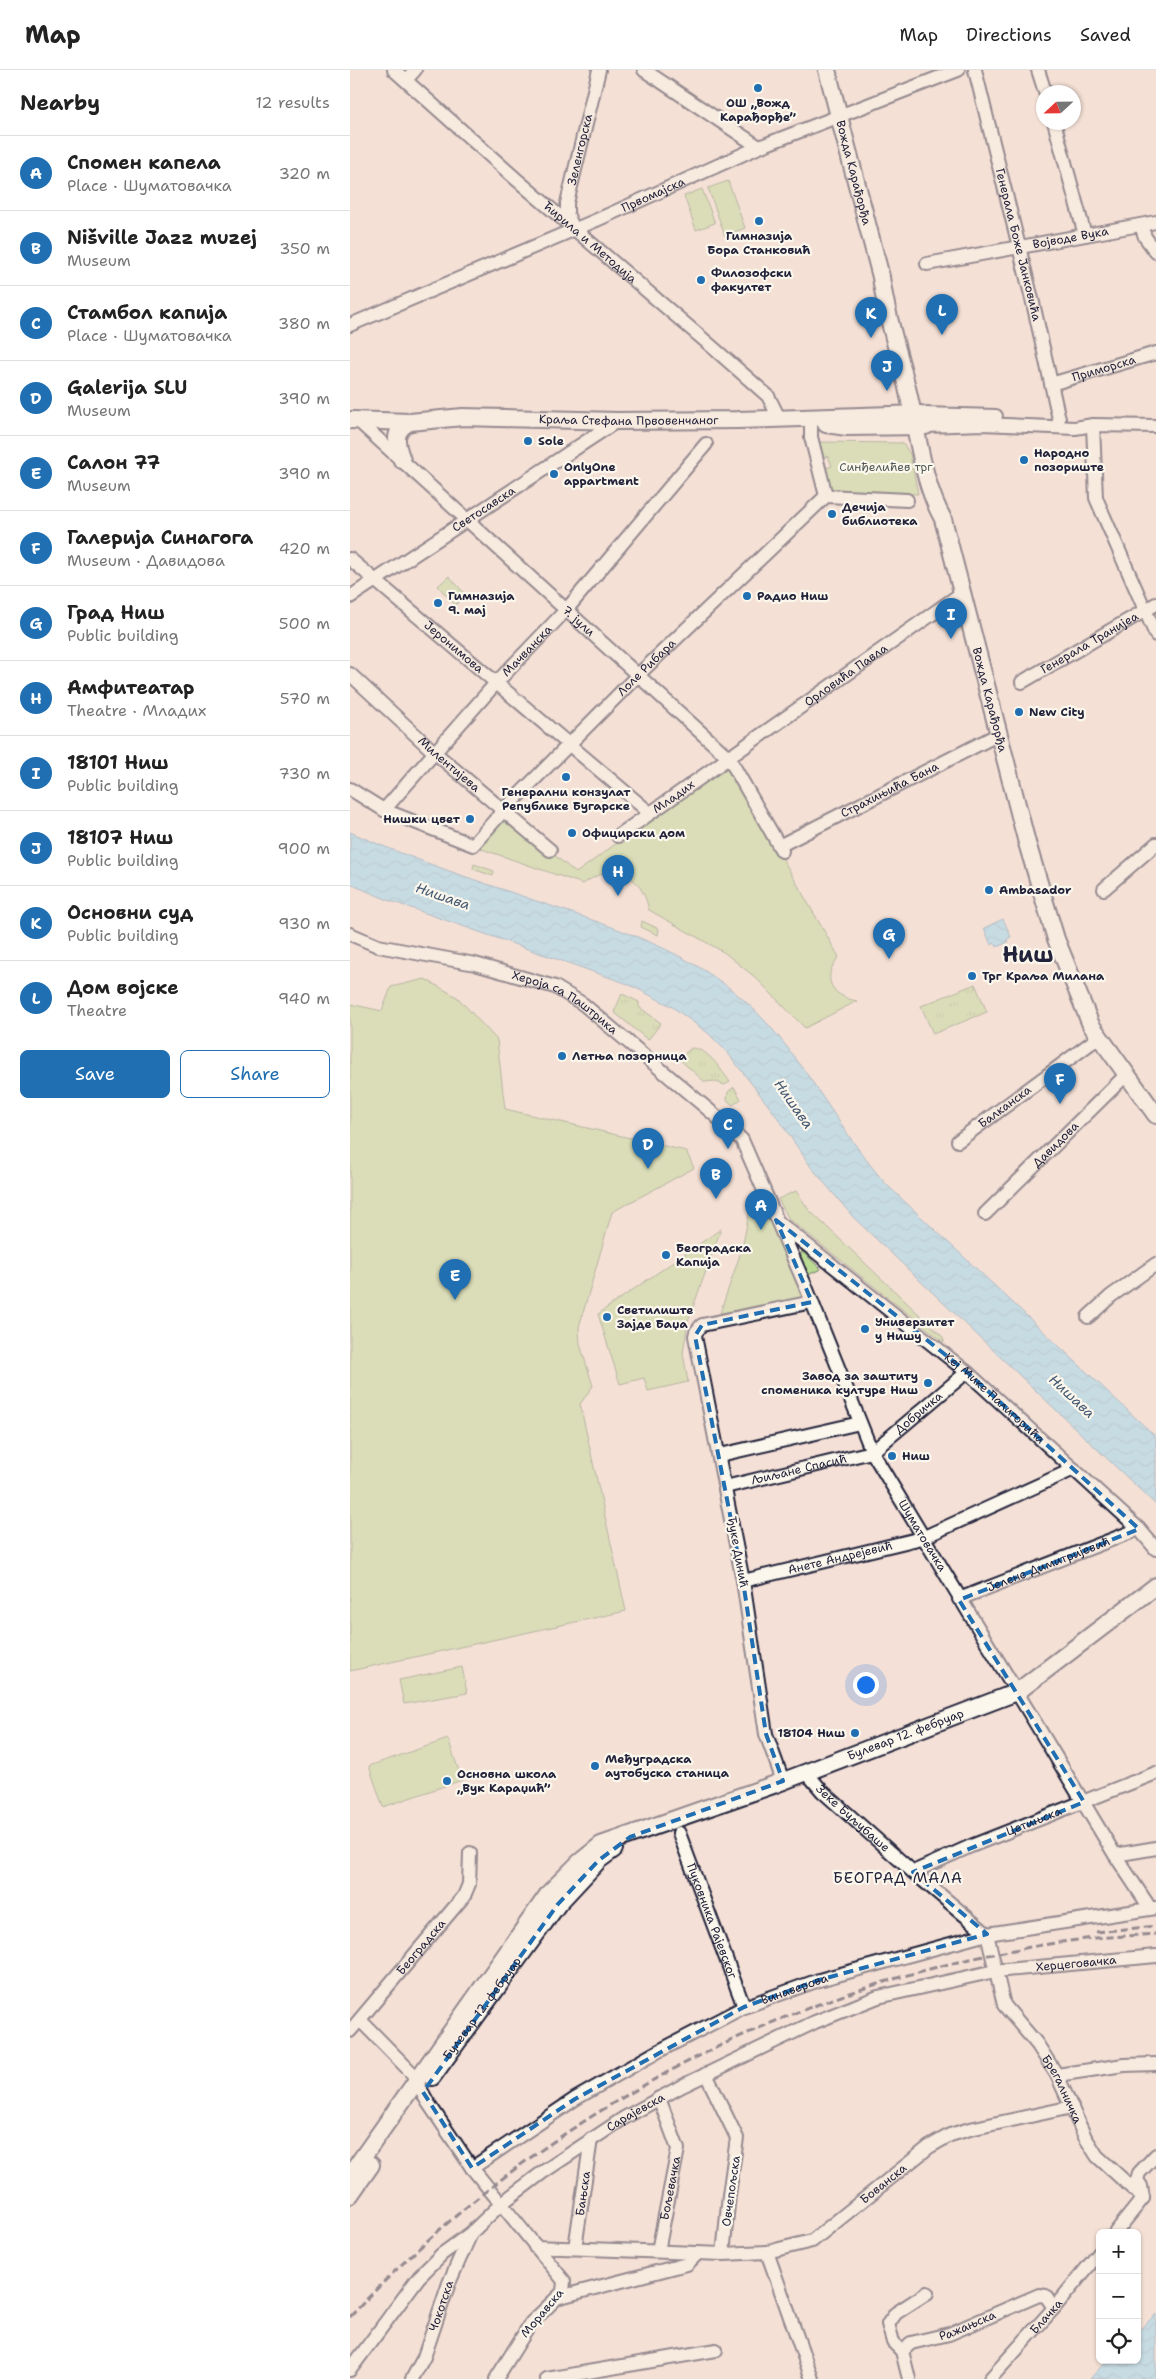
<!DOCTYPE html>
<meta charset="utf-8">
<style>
:root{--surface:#fff;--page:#f6f6f6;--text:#222;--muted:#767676;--line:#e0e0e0;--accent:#1f6fb2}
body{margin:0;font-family:"Shantell Sans",sans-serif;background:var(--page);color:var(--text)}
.controls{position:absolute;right:15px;bottom:15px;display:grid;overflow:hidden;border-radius:8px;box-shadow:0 1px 4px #0004}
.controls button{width:45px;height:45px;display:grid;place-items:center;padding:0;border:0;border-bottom:1px solid var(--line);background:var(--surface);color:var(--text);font:25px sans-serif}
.compass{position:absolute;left:686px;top:15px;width:45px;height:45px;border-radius:50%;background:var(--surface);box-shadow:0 1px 4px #0004;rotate:248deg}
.you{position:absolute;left:515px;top:1614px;width:18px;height:18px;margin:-12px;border:4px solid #fff;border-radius:50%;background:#1a73e8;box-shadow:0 0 0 8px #1a73e833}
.badge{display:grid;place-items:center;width:32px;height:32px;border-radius:50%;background:var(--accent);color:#fff;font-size:16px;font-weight:700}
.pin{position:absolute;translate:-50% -41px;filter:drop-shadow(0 1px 2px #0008)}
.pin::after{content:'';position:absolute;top:26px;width:18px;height:15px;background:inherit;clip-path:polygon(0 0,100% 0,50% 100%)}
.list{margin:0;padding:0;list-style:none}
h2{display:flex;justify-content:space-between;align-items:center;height:65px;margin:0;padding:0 20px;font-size:21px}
h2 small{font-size:16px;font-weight:400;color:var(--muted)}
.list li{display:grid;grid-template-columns:32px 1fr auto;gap:15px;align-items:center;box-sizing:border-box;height:75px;padding:0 20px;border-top:1px solid var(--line)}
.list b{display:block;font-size:19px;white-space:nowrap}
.list p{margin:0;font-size:16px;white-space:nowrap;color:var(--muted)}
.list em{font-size:16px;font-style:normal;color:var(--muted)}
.actions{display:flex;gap:10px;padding:15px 20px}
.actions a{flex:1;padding:11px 0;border:1px solid var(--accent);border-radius:8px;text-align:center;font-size:18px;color:var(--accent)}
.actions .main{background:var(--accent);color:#fff}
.icon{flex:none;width:28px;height:28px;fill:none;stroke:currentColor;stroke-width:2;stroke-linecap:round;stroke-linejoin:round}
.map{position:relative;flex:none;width:806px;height:2309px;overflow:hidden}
header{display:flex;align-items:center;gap:30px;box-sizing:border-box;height:70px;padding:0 25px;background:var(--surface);border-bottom:1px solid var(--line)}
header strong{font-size:24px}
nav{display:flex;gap:28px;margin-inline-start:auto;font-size:18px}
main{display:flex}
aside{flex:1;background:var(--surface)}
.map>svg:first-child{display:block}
.grass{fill:url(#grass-tufts);stroke:#6e7e67}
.park{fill:#bbda93;stroke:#6e7e67}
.water{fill:url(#water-waves);stroke:#658da9}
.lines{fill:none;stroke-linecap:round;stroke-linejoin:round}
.minor-casing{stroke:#22223b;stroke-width:16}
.major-casing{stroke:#22223b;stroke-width:20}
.minor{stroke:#fbf7ec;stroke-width:12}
.major{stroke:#fbf7ec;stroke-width:16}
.rail{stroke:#22223b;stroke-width:3;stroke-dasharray:8 4;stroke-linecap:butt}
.marked{fill:none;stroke:#1f6fb2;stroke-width:4;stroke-dasharray:10 6;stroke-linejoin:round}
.poi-dot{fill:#1f6fb2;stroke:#fbf7ec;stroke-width:2}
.labels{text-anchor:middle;stroke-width:4.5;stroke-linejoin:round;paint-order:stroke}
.poi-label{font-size:12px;font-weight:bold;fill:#22223b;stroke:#fbf7ec;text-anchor:start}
.street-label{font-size:12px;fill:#22223b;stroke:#fbf7ec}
.park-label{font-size:12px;fill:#505955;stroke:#fbf7ec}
.water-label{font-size:14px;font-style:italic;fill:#435872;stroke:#fbf7ec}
.quarter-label{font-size:15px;letter-spacing:1px;fill:#22223b;stroke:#fbf7ec}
.town-label{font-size:22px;font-weight:bold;fill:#22223b;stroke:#fbf7ec}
</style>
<header>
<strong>Map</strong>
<nav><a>Map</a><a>Directions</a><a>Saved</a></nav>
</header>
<main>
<aside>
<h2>Nearby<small>12 results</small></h2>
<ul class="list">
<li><span class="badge">A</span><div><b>Спомен капела</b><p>Place · Шуматовачка</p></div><em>320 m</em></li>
<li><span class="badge">B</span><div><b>Nišville Jazz muzej</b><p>Museum</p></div><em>350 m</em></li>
<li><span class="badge">C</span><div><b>Стамбол капија</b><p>Place · Шуматовачка</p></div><em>380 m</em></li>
<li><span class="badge">D</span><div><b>Galerija SLU</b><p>Museum</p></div><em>390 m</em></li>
<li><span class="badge">E</span><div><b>Салон 77</b><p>Museum</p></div><em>390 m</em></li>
<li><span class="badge">F</span><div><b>Галерија Синагога</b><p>Museum · Давидова</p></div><em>420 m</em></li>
<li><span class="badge">G</span><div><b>Град Ниш</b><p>Public building</p></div><em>500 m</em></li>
<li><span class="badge">H</span><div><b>Амфитеатар</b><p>Theatre · Младих</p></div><em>570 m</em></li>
<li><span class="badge">I</span><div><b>18101 Ниш</b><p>Public building</p></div><em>730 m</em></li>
<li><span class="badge">J</span><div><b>18107 Ниш</b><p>Public building</p></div><em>900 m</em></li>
<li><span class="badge">K</span><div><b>Основни суд</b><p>Public building</p></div><em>930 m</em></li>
<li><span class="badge">L</span><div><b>Дом војске</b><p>Theatre</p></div><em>940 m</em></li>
</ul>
<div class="actions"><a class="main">Save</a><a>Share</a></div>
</aside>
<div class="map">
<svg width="806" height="2309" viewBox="0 0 806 2309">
<defs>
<pattern id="grass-tufts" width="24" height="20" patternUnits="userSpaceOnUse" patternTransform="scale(1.25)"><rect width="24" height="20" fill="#bbda93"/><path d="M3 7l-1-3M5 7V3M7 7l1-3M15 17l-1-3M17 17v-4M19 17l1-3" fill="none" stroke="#a0bb80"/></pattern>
<pattern id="water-waves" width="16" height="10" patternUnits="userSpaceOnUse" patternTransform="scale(1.25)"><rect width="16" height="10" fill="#91d5f3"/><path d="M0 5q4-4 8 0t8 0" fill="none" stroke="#7db7d1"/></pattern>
</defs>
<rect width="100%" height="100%" fill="#f4e0d6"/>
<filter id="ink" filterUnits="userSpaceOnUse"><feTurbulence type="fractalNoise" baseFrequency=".02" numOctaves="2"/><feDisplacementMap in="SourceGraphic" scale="10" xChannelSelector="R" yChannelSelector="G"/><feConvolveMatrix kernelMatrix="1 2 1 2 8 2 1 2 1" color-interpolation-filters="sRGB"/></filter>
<g filter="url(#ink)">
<g class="grass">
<polygon points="124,794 144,801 143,806 123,799"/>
<polygon points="292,851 309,859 308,865 291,857"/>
<polygon points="625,914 637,942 583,964 571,936"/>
<polygon points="272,924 289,932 289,937 311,953 298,970 264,942"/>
<path d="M341,978C358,978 371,1000 380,1012L374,1015L364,1011L355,1012L329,989Z"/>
<polygon points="384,1017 391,1029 383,1035 377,1030 378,1022"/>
<polygon points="452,1181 471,1199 458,1205 450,1187"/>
</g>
<g class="park">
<polygon points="378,111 395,158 375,166 358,118"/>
<polygon points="352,119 365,153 346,160 334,126"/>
<polygon points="468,372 553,373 560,384 568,424 481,421 474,399 482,396 478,386 471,388"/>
<polygon points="99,506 116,525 105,535 88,516"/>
<path d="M377,692L489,887C470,908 482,927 507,931L455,958L406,908L375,883L299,840C291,803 264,791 233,814L126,777L156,745L226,803Z"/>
<polygon points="75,909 107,927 147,970 155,1039 336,1081 344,1098 262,1142 229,1257 230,1274 243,1316 230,1334 276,1541 0,1601 0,934 32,941 41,917"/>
<polygon points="446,1121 459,1140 593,1267 594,1272 439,1149 428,1129"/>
<polygon points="407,1129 412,1130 453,1229 370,1243 392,1179 401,1133"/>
<polygon points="371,1159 338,1251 333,1283 338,1312 298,1321 294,1308 270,1314 248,1244"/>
<polygon points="112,1597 117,1623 54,1634 49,1610"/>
<polygon points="98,1669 112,1710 33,1737 19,1696"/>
</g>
<g class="water">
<path d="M0,762C65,791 132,812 198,835C269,859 340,881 396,932C453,984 486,1057 536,1114L806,1367V1435L503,1147L461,1097L425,1044L377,982L358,963L321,936L278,914L38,830L0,814Z"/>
<polygon points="653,849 661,867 657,869 658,872 647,877 645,873 641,875 634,858"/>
<polygon points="806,2244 806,2309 740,2309 757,2290 787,2290 787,2262"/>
</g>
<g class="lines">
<defs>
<g id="minor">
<path id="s1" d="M44,0L166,109L360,275L418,326L430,350"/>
<polyline points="294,0 409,77"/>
<path id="s2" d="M625,0L683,233L709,349"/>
<polyline points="688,0 695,22"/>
<polyline points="56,10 65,0"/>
<polyline points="704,52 735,165"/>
<path id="s3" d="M222,155L217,144V133L249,0"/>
<polyline points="791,155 795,167 806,182"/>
<path id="s4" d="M577,194L806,152"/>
<path id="s5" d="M0,255L249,149L409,77L608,0"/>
<path id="s6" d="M701,314L806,283"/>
<polyline points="574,344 646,346"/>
<path id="s7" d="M5,348L379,688L432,781"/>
<polyline points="461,352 461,367 476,426"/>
<polyline points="743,355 746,428 806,565"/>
<polyline points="576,356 632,354 725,358 743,355 806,356"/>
<polyline points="476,426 557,430"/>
<path id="s8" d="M0,489L300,743"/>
<path id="s9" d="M0,527L267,351"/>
<path id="s10" d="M0,604L84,682L200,780"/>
<path id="s11" d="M672,612L806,534"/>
<path id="s12" d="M0,719L34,740L123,775L153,741L289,604L476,426"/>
<path id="s13" d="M34,740L146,613L217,539L356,374"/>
<path id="s14" d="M268,766L612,523"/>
<path id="s15" d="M429,776L649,664"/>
<polyline points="754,819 806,774"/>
<path id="s16" d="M0,864L28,876L125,894L205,917L233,934L366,1046L392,1070L456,1217L522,1382L765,1785L800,1838"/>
<path id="s17" d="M608,1071L749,967"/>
<path id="s18" d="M635,1144L776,1005"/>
<path id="s19" d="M428,1152L617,1302L789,1459L806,1479"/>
<polyline points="738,1247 761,1226 806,1194"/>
<polyline points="370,1385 510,1353"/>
<path id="s20" d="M375,1417L522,1382L617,1302"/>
<path id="s21" d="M393,1511L572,1468L724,1399"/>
<path id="s22" d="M609,1529L789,1459"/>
<path id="s23" d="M456,1702L472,1721L563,1802L637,1864L654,1935L687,1974L707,2005L735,2067L747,2086L793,2128"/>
<polyline points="433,1711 416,1664 393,1511 345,1266 346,1262 352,1255 462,1232"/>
<path id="s24" d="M329,1763L394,1937"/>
<polyline points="765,1785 806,1778"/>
<path id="s25" d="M563,1802L621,1776L806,1703"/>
<polyline points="10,1950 62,2003 77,2031 122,2098 214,2211 213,2222 181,2253 146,2309"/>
<path id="s26" d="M0,1961L114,1826L119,1814L120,1783"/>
<polyline points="356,2004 387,2068 379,2125 373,2184"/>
<polyline points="707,2005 774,1995 806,1994"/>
<path id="s27" d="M122,2098L225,2029L305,1983L394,1937L469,1910L637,1864L806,1838"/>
<polyline points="793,2128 791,2116 787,2110 789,2103 806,2085"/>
<polyline points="765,2163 793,2128"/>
<path id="s28" d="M185,2177L373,2184L417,2182L462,2171L579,2077L600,2065L620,2059L722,2037"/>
<path id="s29" d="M225,2178L241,2069"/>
<path id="s30" d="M308,2181L328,2079L309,2028"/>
<polyline points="417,2182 462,2309"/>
<polyline points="210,2227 337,2194 348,2183"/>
<polyline points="552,2281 543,2272 538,2254 546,2243 577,2223"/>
<path id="s31" d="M0,2300L69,2207L92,2184L121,2163L152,2133L193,2102L274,2048L332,2016L465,1952L528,1927L645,1901L806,1886"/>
<path id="s32" d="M62,2309L74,2287L99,2213L121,2163"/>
<polyline points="197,2309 366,2280"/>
<path id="s33" d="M559,2309L552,2281L561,2273L599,2264L689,2225L696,2226L704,2238"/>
<path id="s34" d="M640,2309L704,2238L750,2182"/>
</g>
<g id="major">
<path id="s35" d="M477,0L531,207C536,246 549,283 558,322C568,364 572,411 593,449L677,773L706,869L741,955L806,1045"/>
<path id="s36" d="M0,350L60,352L113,347L267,351L388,350L571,344"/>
<polyline points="476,354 497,357 576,356"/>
<path d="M52,390C46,374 42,360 60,352"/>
<path id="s37" d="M82,2007L208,1834L249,1790L264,1779"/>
<path id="s38" d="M0,2105L199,1823L230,1792L251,1775L423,1715L667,1622L806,1516"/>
<polyline points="0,2125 21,2095"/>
</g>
</defs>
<use href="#minor" class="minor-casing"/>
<use href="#major" class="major-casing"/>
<use href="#minor" class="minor"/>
<use href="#major" class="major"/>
<g class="rail">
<polyline points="746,1862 806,1856"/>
<path d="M0,2247C188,2044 445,1909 719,1871C748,1867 777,1866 806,1864"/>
</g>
</g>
</g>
<path d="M0 0H806V2309H0ZM426,1150L617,1302L789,1459L609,1530L734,1732L563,1802L637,1864L469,1910L394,1937L225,2029L122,2098L73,2022L208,1834L249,1790L280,1767L433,1711L416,1664L393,1511L345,1266L352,1255L462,1232Z" fill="#f4e0d6" fill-opacity=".55" fill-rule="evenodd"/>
<path class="marked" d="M426,1150L617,1302L789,1459L609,1530L734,1732L563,1802L637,1864L469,1910L394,1937L225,2029L122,2098L73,2022L208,1834L249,1790L280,1767L433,1711L416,1664L393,1511L345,1266L352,1255L462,1232Z"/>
<g class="poi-dot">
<circle cx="408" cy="18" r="5"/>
<circle cx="409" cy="151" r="5"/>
<circle cx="351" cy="210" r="5"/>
<circle cx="178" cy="371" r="5"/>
<circle cx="674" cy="390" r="5"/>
<circle cx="204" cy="404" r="5"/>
<circle cx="482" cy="444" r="5"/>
<circle cx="397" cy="526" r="5"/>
<circle cx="88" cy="533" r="5"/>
<circle cx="669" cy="642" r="5"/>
<circle cx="216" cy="707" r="5"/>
<circle cx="120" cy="749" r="5"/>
<circle cx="222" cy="763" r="5"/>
<circle cx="639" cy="820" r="5"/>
<circle cx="622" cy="906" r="5"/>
<circle cx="212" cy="986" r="5"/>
<circle cx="316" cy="1185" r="5"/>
<circle cx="257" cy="1247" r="5"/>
<circle cx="515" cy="1259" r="5"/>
<circle cx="578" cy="1313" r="5"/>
<circle cx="542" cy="1386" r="5"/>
<circle cx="505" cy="1663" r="5"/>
<circle cx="245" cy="1696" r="5"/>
<circle cx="97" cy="1711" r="5"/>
</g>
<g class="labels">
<g class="poi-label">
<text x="408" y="37" text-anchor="middle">ОШ „Вожд<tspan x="408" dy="14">Карађорђе”</tspan></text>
<text x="409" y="170" text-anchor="middle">Гимназија<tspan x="409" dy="14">Бора Станковић</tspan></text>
<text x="361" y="207">Филозофски<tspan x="361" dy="14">факултет</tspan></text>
<text x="188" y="375">Sole</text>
<text x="684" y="387">Народно<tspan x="684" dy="14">позориште</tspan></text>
<text x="214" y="401">OnlyOne<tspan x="214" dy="14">appartment</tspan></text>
<text x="492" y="441">Дечија<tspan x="492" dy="14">библиотека</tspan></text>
<text x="98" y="530">Гимназија<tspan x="98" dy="14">9. мај</tspan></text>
<text x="407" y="530">Радио Ниш</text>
<text x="679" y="646">New City</text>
<text x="216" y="726" text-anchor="middle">Генерални конзулат<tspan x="216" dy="14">Републике Бугарске</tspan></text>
<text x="110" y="753" text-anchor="end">Нишки цвет</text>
<text x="232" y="767">Официрски дом</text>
<text x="649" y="824">Ambasador</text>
<text x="632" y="910">Трг Краља Милана</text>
<text x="222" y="990">Летња позорница</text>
<text x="326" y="1182">Београдска<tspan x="326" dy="14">Капија</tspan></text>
<text x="267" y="1244">Светилиште<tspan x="267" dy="14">Зајде Баџа</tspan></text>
<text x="525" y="1256">Универзитет<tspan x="525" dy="14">у Нишу</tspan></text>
<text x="568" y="1310" text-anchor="end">Завод за заштиту<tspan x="568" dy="14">споменика културе Ниш</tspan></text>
<text x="552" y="1390">Ниш</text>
<text x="495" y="1667" text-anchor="end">18104 Ниш</text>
<text x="255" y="1693">Међуградска<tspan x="255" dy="14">аутобуска станица</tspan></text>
<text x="107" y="1708">Основна школа<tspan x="107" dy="14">„Вук Караџић”</tspan></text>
</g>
<g class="street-label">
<text dy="4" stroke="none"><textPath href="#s3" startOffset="78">Зеленгорска</textPath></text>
<text dy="4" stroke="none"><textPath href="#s35" startOffset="106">Вожда Карађорђа</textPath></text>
<text dy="4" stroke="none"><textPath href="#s5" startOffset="330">Првомајска</textPath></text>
<text dy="4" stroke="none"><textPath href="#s4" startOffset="146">Војводе Вука</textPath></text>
<text dy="4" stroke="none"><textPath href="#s1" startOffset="261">Ћирила и Методија</textPath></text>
<text dy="4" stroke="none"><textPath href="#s2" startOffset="180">Генерала Боже Јанковића</textPath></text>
<text dy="4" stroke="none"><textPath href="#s6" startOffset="55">Приморска</textPath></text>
<text dy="4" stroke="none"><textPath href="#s36" startOffset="279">Краља Стефана Првовенчаног</textPath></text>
<text dy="4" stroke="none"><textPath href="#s9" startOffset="160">Светосавска</textPath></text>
<text dy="4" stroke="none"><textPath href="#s7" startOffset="302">7. јули</textPath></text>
<text dy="4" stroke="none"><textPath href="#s11" startOffset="78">Генерала Транијеа</textPath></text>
<text dy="4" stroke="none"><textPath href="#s8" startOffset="136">Јеронимова</textPath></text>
<text dy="4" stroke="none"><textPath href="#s13" startOffset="214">Мачванска</textPath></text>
<text dy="4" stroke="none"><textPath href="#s12" startOffset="384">Лоле Рибара</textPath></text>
<text dy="4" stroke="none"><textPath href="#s14" startOffset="279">Орловића Павла</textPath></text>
<text dy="4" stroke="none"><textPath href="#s35" startOffset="651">Вожда Карађорђа</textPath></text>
<text dy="4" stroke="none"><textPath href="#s10" startOffset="134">Милентијева</textPath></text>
<text dy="4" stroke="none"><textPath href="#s15" startOffset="124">Страхињића Бана</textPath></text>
<text dy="4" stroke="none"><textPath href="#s14" startOffset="68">Младих</textPath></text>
<text dy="4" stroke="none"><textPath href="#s16" startOffset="228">Хероја са Паштрика</textPath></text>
<text dy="4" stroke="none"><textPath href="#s17" startOffset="58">Балканска</textPath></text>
<text dy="4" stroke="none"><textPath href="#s18" startOffset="99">Давидова</textPath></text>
<text dy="4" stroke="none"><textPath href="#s19" startOffset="279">Кеј Мике Палигорића</textPath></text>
<text dy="4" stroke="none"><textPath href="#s20" startOffset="212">Добричка</textPath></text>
<text dy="4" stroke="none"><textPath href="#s20" startOffset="76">Љиљане Спасић</textPath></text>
<text dy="4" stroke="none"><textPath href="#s16" startOffset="890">Шуматовачка</textPath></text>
<text transform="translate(388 1482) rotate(80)" y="4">Ђуке Динић</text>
<text dy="4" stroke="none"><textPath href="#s21" startOffset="100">Анете Андрејевић</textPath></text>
<text dy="4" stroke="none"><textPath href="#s22" startOffset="96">Јелене Димитријевић</textPath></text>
<text dy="4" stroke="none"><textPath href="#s38" startOffset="740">Булевар 12. фебруар</textPath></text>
<text dy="4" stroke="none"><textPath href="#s23" startOffset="66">Зеке Буљубаше</textPath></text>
<text dy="4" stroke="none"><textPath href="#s25" startOffset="131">Цетињска</textPath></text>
<text dy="4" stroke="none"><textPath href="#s24" startOffset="94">Пуковника Рајевског</textPath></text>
<text dy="4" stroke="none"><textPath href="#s26" startOffset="110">Београдска</textPath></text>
<text dy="4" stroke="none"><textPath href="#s31" startOffset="859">Херцеговачка</textPath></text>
<text dy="4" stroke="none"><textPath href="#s27" startOffset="370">Винаверова</textPath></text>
<text dy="4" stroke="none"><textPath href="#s37" startOffset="85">Булевар 12. фебруар</textPath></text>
<text dy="4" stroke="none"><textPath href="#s23" startOffset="419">Брегалничка</textPath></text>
<text dy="4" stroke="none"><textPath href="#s31" startOffset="389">Сарајевска</textPath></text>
<text dy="4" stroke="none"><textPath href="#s28" startOffset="370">Бованска</textPath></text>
<text dy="4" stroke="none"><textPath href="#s30" startOffset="64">Бољевачка</textPath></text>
<text transform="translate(381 2121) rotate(-82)" y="4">Овчепољска</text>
<text dy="4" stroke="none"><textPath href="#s29" startOffset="55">Бањска</textPath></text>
<text dy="4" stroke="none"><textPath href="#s32" startOffset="79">Чокотска</textPath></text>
<text transform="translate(192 2243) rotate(-50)" y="4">Моравска</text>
<text dy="4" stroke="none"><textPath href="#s34" startOffset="84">Блачка</textPath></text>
<text dy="4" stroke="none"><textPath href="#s33" startOffset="100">Ражањска</textPath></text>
</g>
<g class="park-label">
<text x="536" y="401">Синђелићев трг</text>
</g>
<g class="water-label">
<text transform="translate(93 826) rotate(19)" y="5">Нишава</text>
<text transform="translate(444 1034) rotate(55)" y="5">Нишава</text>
<text transform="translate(722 1326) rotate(43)" y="5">Нишава</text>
</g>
<g class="quarter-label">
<text x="548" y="1813">БЕОГРАД МАЛА</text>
</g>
<g class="town-label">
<text x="678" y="892">Ниш</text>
</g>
</g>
</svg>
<div class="controls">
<button>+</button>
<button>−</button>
<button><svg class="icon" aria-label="locate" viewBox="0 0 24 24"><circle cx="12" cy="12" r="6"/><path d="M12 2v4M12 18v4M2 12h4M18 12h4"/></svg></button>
</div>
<svg class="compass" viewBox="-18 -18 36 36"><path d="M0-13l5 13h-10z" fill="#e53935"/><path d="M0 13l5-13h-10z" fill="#767676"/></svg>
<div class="you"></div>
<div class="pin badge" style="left:411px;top:1160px">A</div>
<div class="pin badge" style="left:366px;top:1129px">B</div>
<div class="pin badge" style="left:378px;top:1079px">C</div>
<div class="pin badge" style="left:298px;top:1099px">D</div>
<div class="pin badge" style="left:105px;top:1230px">E</div>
<div class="pin badge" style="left:710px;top:1034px">F</div>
<div class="pin badge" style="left:539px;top:889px">G</div>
<div class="pin badge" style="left:268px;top:826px">H</div>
<div class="pin badge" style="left:601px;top:569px">I</div>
<div class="pin badge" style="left:537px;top:321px">J</div>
<div class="pin badge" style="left:521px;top:268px">K</div>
<div class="pin badge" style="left:592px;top:265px">L</div>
</div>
</main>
